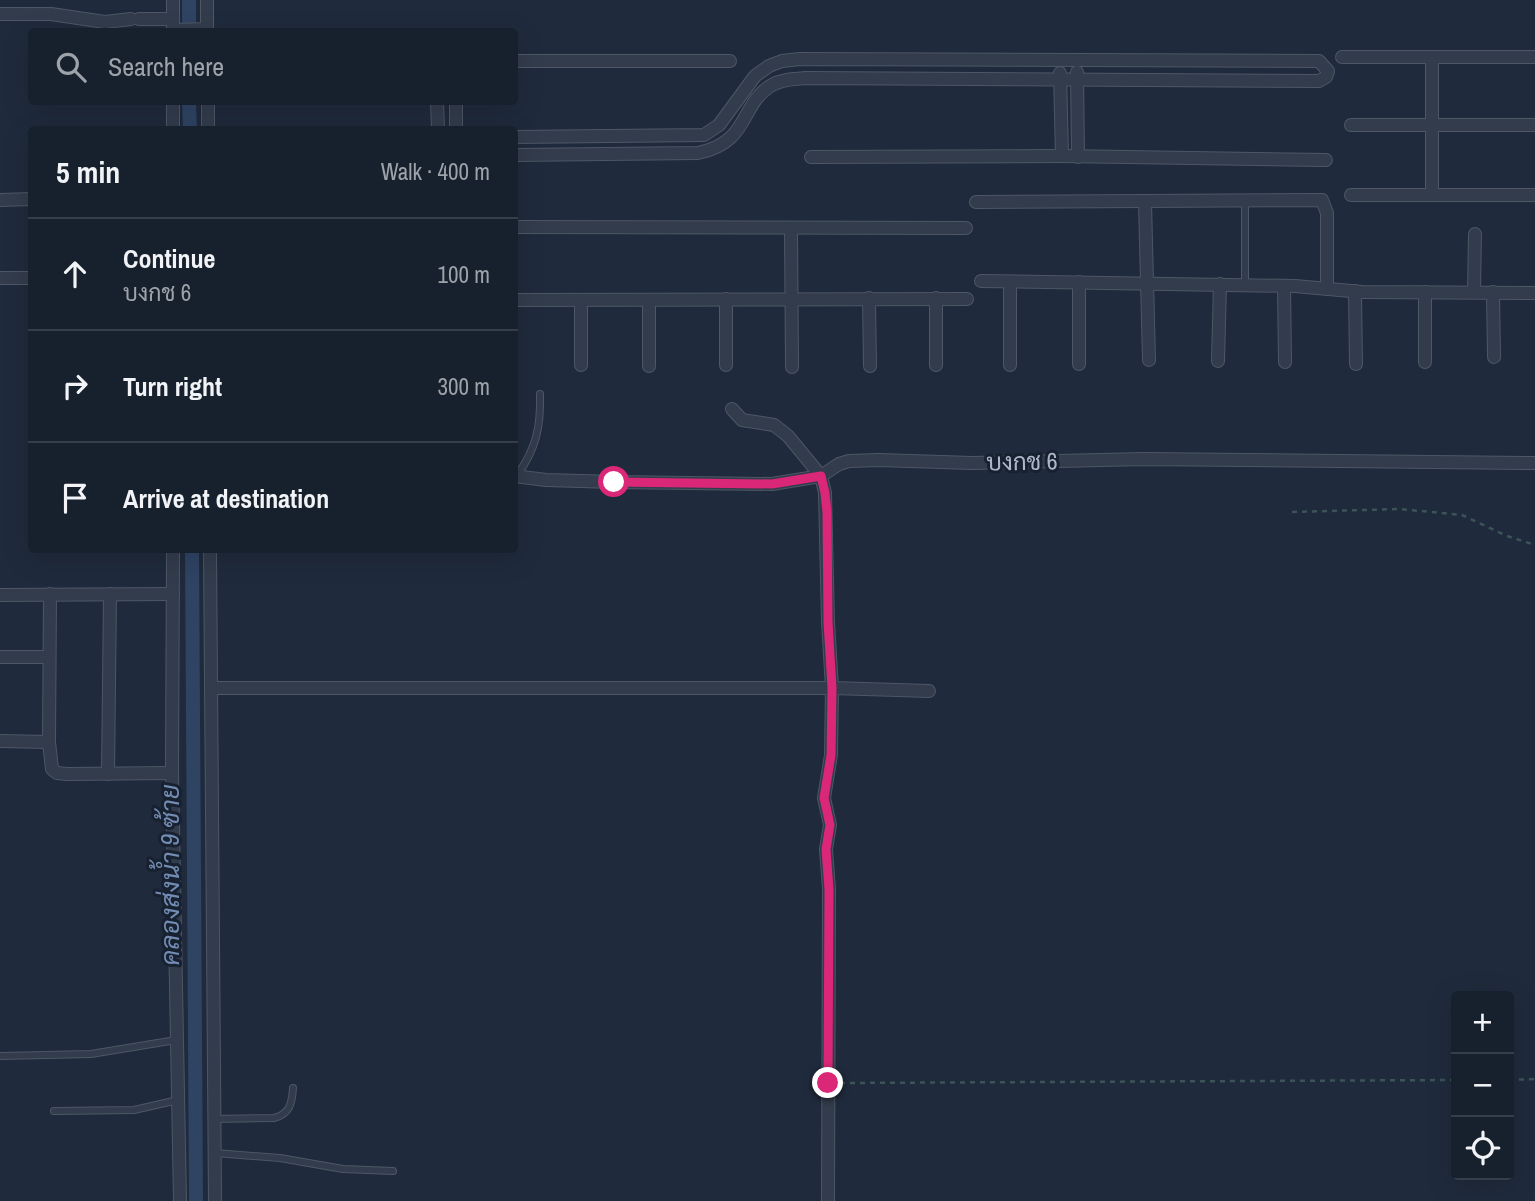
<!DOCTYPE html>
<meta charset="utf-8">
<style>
:root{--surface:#17202d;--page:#202835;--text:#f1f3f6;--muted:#9ea3aa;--line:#363e49}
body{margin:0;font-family:"Archivo Narrow",Sarabun,sans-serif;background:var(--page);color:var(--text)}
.controls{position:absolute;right:21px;bottom:21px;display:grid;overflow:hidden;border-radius:7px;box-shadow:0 7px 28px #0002}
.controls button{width:63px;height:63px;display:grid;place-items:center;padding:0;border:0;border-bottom:2px solid var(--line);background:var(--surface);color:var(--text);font:35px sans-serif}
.stop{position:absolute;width:21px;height:21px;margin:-16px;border:5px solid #db2777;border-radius:50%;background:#fff}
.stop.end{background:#db2777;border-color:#fff;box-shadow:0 2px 7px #0008}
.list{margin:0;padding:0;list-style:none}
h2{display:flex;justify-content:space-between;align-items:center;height:91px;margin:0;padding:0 28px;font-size:30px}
h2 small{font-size:23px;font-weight:400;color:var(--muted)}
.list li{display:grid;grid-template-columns:46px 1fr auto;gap:21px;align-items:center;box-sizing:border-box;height:112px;padding:0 28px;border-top:2px solid var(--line)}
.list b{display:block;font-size:26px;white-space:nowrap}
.list p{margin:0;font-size:23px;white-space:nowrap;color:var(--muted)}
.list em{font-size:23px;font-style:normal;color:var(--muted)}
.icon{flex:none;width:38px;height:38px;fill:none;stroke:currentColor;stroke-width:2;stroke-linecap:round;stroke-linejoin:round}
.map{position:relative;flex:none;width:1535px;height:1201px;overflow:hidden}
.search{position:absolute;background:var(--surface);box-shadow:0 7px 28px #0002;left:28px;top:28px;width:490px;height:77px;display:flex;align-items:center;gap:18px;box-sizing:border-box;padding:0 24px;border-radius:7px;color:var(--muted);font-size:26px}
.panel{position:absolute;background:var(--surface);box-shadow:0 7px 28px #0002;left:28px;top:126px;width:490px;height:427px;border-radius:7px}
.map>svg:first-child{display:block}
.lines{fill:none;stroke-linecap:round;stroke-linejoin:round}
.canal{stroke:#2f4363;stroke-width:14}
.service-casing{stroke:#4d5766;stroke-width:8}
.minor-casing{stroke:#4d5766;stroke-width:14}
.path{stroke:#3c5457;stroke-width:2.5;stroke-dasharray:5 5;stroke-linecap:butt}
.service{stroke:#333c4c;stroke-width:6}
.minor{stroke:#333c4c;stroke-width:12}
.route{stroke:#db2777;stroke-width:9}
.labels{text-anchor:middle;stroke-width:6;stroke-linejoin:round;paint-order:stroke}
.street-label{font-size:24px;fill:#adb7c8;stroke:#182130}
.water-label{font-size:26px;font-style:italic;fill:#728cb3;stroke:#182130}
</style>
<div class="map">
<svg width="1535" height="1201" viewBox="0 0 1535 1201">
<rect width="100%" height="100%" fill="#1f2a3c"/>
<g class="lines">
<g class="canal">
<polyline points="189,0 189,32"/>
<polyline points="189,102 190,130"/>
<polyline points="192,550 196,1201"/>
</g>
<defs>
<g id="service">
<polyline points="1245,200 1245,285"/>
<path d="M517,475C536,450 541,426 540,394"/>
<polyline points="0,1056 91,1054 176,1040"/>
<polyline points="54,1111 134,1110 178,1100"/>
<path d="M214,1119L274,1118C290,1114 292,1103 293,1088"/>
<polyline points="215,1153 280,1158 343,1169 393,1171"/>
</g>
<g id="minor">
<polyline points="173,0 173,28"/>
<polyline points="207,0 207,32"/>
<polyline points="0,14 51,14 105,22 131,19"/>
<polyline points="139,19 173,19"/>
<polyline points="173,30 207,29"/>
<polyline points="1342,57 1535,57"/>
<polyline points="1432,57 1432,195"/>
<polyline points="514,61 730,61"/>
<polyline points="1077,72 1078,157"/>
<polyline points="1060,73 1062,156"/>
<polyline points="173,102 173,130"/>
<polyline points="208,102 208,130"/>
<polyline points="437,102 438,130"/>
<polyline points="456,102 456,130"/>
<polyline points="1351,125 1535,125"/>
<path d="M514,137L704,135L719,125L755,76L769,66L782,61L800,59L1319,61L1328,71L1326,77L1319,81L805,78C794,79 782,79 772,85C739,104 751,142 698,153L514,155"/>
<polyline points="811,157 1062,156 1326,160"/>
<polyline points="1351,195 1535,195"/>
<polyline points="0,200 32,199"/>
<polyline points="976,202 1322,200 1327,213 1327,289"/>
<polyline points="1145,202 1149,360"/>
<polyline points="514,227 966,228"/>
<polyline points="791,228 792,367"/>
<polyline points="0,278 32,278"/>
<polyline points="981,281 1295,286 1362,292 1535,293"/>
<polyline points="1079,282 1079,364"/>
<polyline points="1284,286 1285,362"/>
<polyline points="1355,291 1356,364"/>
<polyline points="1425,292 1425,362"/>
<polyline points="1474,292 1475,234"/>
<polyline points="1493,292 1494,357"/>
<polyline points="869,298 870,366"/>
<polyline points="936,298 936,365"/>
<polyline points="726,299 726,365"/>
<polyline points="514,300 967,299"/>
<polyline points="581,300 581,365"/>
<polyline points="649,300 649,366"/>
<polyline points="1218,361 1220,284"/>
<polyline points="1010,365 1010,282"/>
<polyline points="732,409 742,420 774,425 788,436 821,476 825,493 828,622 832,688 831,755 824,798 830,825 826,849 829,889 828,1201"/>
<polyline points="514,476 546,480 614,482 772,484 821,476 839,464 849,461 879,460 972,463 1143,459 1535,463"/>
<polyline points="173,550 172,773 180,1201"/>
<polyline points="210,550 215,1201"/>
<polyline points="50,594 49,742 52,769 57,773 67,774 172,773"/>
<polyline points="0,595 173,594"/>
<polyline points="0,657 49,657"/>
<polyline points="211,688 832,688 929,691"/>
<polyline points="0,741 49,742"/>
<polyline points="108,774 110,594"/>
</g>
</defs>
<use href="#service" class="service-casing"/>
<use href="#minor" class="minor-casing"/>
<g class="path">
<polyline points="1292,512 1400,509 1462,515 1507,536 1535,545"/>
<polyline points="1509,1080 1535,1079"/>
<polyline points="840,1083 1456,1080"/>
</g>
<use href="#service" class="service"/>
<use href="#minor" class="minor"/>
</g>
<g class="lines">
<polyline class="route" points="614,482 772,484 821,476 825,493 827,512 828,622 832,688 831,755 824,798 830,825 826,849 829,890 828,1083"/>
</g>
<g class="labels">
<g class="street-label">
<text transform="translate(1022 462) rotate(-1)" y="8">บงกช 6</text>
</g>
<g class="water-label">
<text transform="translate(170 875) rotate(-90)" y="9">คลองส่งน้ำ 9 ซ้าย</text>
</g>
</g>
</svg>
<div class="controls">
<button>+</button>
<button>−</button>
<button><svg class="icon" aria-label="locate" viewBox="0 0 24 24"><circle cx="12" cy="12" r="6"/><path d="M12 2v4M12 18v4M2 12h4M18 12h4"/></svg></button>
</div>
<div class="stop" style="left:614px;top:482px"></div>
<div class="stop end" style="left:828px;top:1083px"></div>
<div class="search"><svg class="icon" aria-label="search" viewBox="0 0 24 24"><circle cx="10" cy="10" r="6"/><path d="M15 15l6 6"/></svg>Search here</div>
<section class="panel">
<h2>5 min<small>Walk · 400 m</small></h2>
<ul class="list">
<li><svg class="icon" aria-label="ahead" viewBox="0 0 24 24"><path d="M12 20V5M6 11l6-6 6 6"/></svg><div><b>Continue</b><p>บงกช 6</p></div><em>100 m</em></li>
<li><svg class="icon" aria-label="right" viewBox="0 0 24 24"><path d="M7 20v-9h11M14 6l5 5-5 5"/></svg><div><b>Turn right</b></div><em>300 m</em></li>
<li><svg class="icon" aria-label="arrive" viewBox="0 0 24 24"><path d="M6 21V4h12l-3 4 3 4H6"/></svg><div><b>Arrive at destination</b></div></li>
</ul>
</section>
</div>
